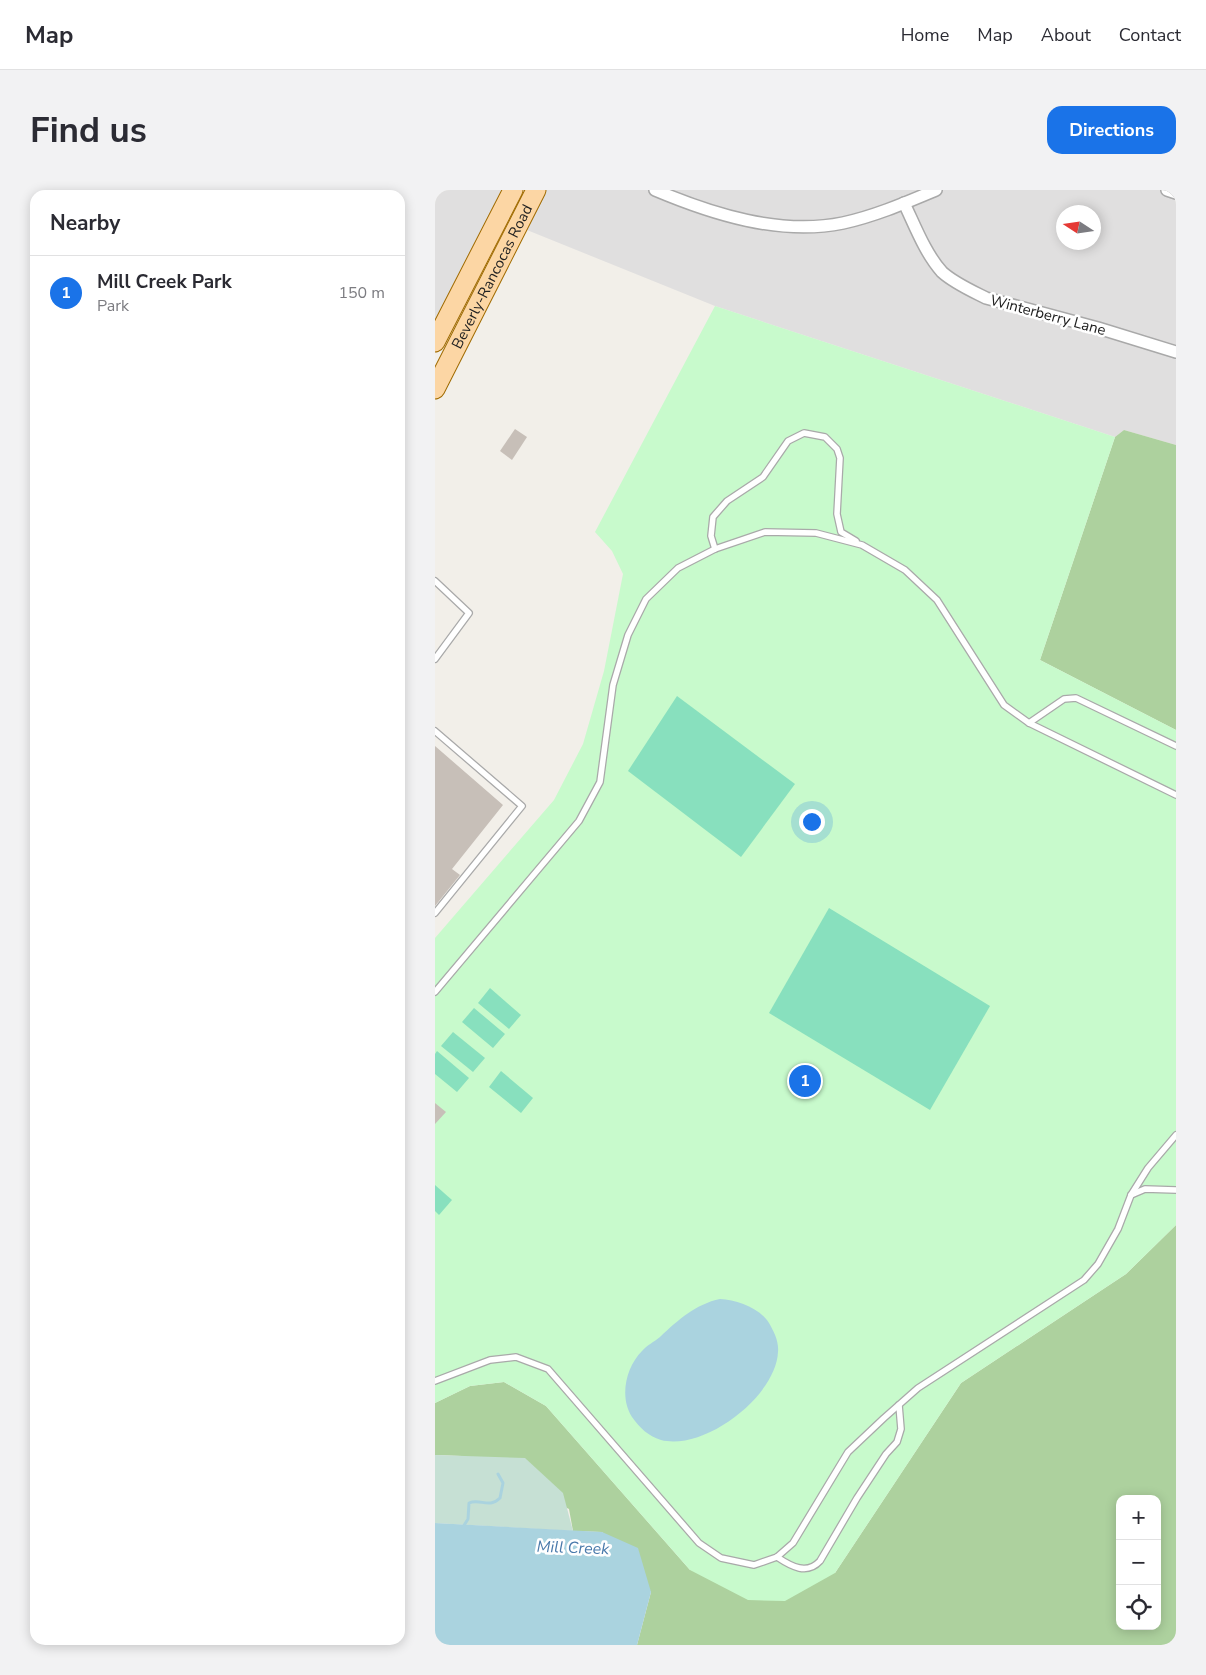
<!DOCTYPE html>
<meta charset="utf-8">
<style>
:root{--surface:#fff;--page:#f2f2f3;--text:#2b2b33;--muted:#7c7c81;--line:#e1e1e2;--accent:#1a73e8}
body{margin:0;font-family:"Nunito Sans",sans-serif;background:var(--page);color:var(--text)}
.controls{position:absolute;right:15px;bottom:15px;display:grid;overflow:hidden;border-radius:10px;box-shadow:0 2px 12px #0003}
.controls button{width:45px;height:45px;display:grid;place-items:center;padding:0;border:0;border-bottom:1px solid var(--line);background:var(--surface);color:var(--text);font:25px sans-serif}
.compass{position:absolute;left:621px;top:15px;width:45px;height:45px;border-radius:50%;background:var(--surface);box-shadow:0 2px 12px #0003;rotate:282deg}
.you{position:absolute;left:376px;top:631px;width:18px;height:18px;margin:-12px;border:4px solid #fff;border-radius:50%;background:#1a73e8;box-shadow:0 0 0 8px #1a73e833}
.badge{display:grid;place-items:center;width:32px;height:32px;border-radius:50%;background:var(--accent);color:#fff;font-size:16px;font-weight:700}
.pin{position:absolute;translate:-50% -50%;border:2px solid #fff;box-shadow:0 1px 5px #0006}
.list{margin:0;padding:0;list-style:none}
h2{display:flex;justify-content:space-between;align-items:center;height:65px;margin:0;padding:0 20px;font-size:21px}
h2 small{font-size:16px;font-weight:400;color:var(--muted)}
.list li{display:grid;grid-template-columns:32px 1fr auto;gap:15px;align-items:center;box-sizing:border-box;height:75px;padding:0 20px;border-top:1px solid var(--line)}
.list b{display:block;font-size:19px;white-space:nowrap}
.list p{margin:0;font-size:16px;white-space:nowrap;color:var(--muted)}
.list em{font-size:16px;font-style:normal;color:var(--muted)}
.icon{flex:none;width:28px;height:28px;fill:none;stroke:currentColor;stroke-width:2;stroke-linecap:round;stroke-linejoin:round}
.map{position:relative;flex:none;width:741px;height:1455px;overflow:hidden;border-radius:15px}
header{display:flex;align-items:center;gap:30px;box-sizing:border-box;height:70px;padding:0 25px;background:var(--surface);border-bottom:1px solid var(--line)}
header strong{font-size:24px}
nav{display:flex;gap:28px;margin-inline-start:auto;font-size:18px}
.intro{display:flex;align-items:center;justify-content:space-between;box-sizing:border-box;height:120px;padding:0 30px}
h1{margin:0;font-size:35px}
.button{padding:12px 22px;border-radius:15px;background:var(--accent);color:#fff;font-size:18px;font-weight:700}
main{display:flex;gap:30px;padding:0 30px}
aside{flex:1;background:var(--surface);border-radius:15px;box-shadow:0 2px 12px #0003}
.map>svg:first-child{display:block}
.residential{fill:#e0dfdf;fill-rule:evenodd}
.forest{fill:#add19e;fill-rule:evenodd}
.wetland{fill:#c6e0d4}
.park{fill:#c8facc}
.pitch{fill:#88e0be}
.water{fill:#aad3df}
.lines{fill:none;stroke-linecap:round;stroke-linejoin:round}
.stream{stroke:#aad3df;stroke-width:3}
.building{fill:#c7bfb8}
.service-casing{stroke:#a9a9a9;stroke-width:8}
.minor-casing{stroke:#a9a9a9;stroke-width:14}
.primary-casing{stroke:#a06b00;stroke-width:21}
.service{stroke:#fff;stroke-width:5.5}
.minor{stroke:#fff;stroke-width:11}
.primary{stroke:#fcd6a4;stroke-width:19}
.labels{text-anchor:middle;stroke-width:5;stroke-linejoin:round;paint-order:stroke}
.street-label{font-size:15px;fill:#222;stroke:#fff}
.water-label{font-size:16px;font-style:italic;fill:#4a7aab;stroke:#fff}
</style>
<header>
<strong>Map</strong>
<nav><a>Home</a><a>Map</a><a>About</a><a>Contact</a></nav>
</header>
<div class="intro"><h1>Find us</h1><a class="button">Directions</a></div>
<main>
<aside>
<h2>Nearby<small></small></h2>
<ul class="list">
<li><span class="badge">1</span><div><b>Mill Creek Park</b><p>Park</p></div><em>150 m</em></li>
</ul>
</aside>
<div class="map">
<svg width="741" height="1455" viewBox="0 0 741 1455">
<rect width="100%" height="100%" fill="#f2efe9"/>
<g class="residential">
<polygon points="0,0 78,0 0,152"/>
<path d="M101,0H741V255L689,240L680,247L280,116L82,36ZM628,22H658V52H628Z"/>
</g>
<g class="forest">
<polygon points="689,240 741,255 741,540 605,470 680,247"/>
<path d="M741,1035V1455H202L216,1402L167,1342L138,1341L134,1319L27,1266L0,1265V1213L35,1196L69,1192L111,1216L255,1380L400,1383L526,1193L691,1084ZM685,1309H722V1436H685Z"/>
</g>
<polygon class="wetland" points="0,1265 90,1268 128,1303 138,1341 0,1333"/>
<polygon class="park" points="280,116 680,247 605,470 741,540 741,1035 691,1084 526,1193 400,1383 350,1411 313,1410 255,1380 111,1216 69,1192 35,1196 0,1213 0,748 119,610 148,554 169,481 188,384 177,361 160,342"/>
<g class="pitch">
<polygon points="242,506 360,594 306,667 193,581"/>
<polygon points="394,718 555,816 495,920 334,823"/>
<polygon points="55,798 86,825 74,839 43,813"/>
<polygon points="39,818 70,844 58,858 27,832"/>
<polygon points="18,842 50,868 38,882 6,856"/>
<polygon points="2,861 34,888 22,902 0,884 0,864"/>
<polygon points="66,881 98,908 86,923 54,897"/>
<polygon points="0,995 17,1010 4,1025 0,1021"/>
</g>
<g class="water">
<path d="M285,1109C302,1110 325,1118 334,1133C339,1142 344,1151 343,1162C341,1206 270,1261 226,1250C213,1246 205,1238 197,1227C184,1207 191,1177 207,1161C212,1155 219,1152 225,1147C243,1130 261,1114 285,1109Z"/>
<polygon points="0,1333 167,1342 203,1358 216,1402 202,1455 0,1455"/>
</g>
<g class="lines">
<path class="stream" d="M28,1337L33,1329L34,1313C45,1308 54,1319 65,1308L68,1293L63,1284"/>
</g>
<g class="building">
<polygon points="80,239 92,247 77,270 65,261"/>
<polygon points="0,556 68,615 17,679 25,685 0,716"/>
<polygon points="0,913 11,922 0,934"/>
</g>
<g class="lines">
<defs>
<g id="service">
<polyline points="280,359 276,346 278,327 292,311 328,287 353,251 369,243 390,247 402,259 405,268 402,324 406,342 421,351"/>
<polyline points="0,391 34,423 0,469"/>
<polyline points="594,533 629,509 641,508 741,556"/>
<polyline points="0,541 87,616 0,723"/>
<polyline points="0,802 144,631 165,592 178,495 193,445 211,409 243,378 280,359 330,342 381,343 427,355 470,380 502,410 569,515 594,533 741,605"/>
<polyline points="696,1005 710,999 741,1000"/>
<polyline points="0,1191 55,1170 81,1167 113,1179 264,1353 286,1368 319,1375 342,1367 358,1353 413,1262 449,1228 483,1198 649,1090 663,1074 683,1039 696,1005 713,978 741,945"/>
<path d="M342,1367C357,1377 372,1385 385,1371L422,1308L451,1264L462,1252L466,1239L464,1215"/>
</g>
<g id="minor">
<path d="M220,0C277,24 345,46 408,33C440,26 470,13 501,0"/>
<polyline points="732,0 741,3"/>
<path d="M469,13C480,36 490,63 507,82C519,93 537,101 551,108L663,138L741,162"/>
</g>
<g id="primary">
<polyline points="0,152 78,0"/>
<path id="s1" d="M0,199L101,0"/>
</g>
</defs>
<use href="#service" class="service-casing"/>
<use href="#minor" class="minor-casing"/>
<use href="#primary" class="primary-casing"/>
<use href="#service" class="service"/>
<use href="#minor" class="minor"/>
<use href="#primary" class="primary"/>
</g>
<g class="labels">
<g class="street-label">
<text dy="5" stroke="none"><textPath href="#s1" startOffset="126">Beverly-Rancocas Road</textPath></text>
<text transform="translate(613 125) rotate(15)" y="5">Winterberry Lane</text>
</g>
<g class="water-label">
<text transform="translate(138 1357) rotate(2)" y="6">Mill Creek</text>
</g>
</g>
</svg>
<div class="controls">
<button>+</button>
<button>−</button>
<button><svg class="icon" aria-label="locate" viewBox="0 0 24 24"><circle cx="12" cy="12" r="6"/><path d="M12 2v4M12 18v4M2 12h4M18 12h4"/></svg></button>
</div>
<svg class="compass" viewBox="-18 -18 36 36"><path d="M0-13l5 13h-10z" fill="#e53935"/><path d="M0 13l5-13h-10z" fill="#7c7c81"/></svg>
<div class="you"></div>
<div class="pin badge" style="left:370px;top:891px">1</div>
</div>
</main>
